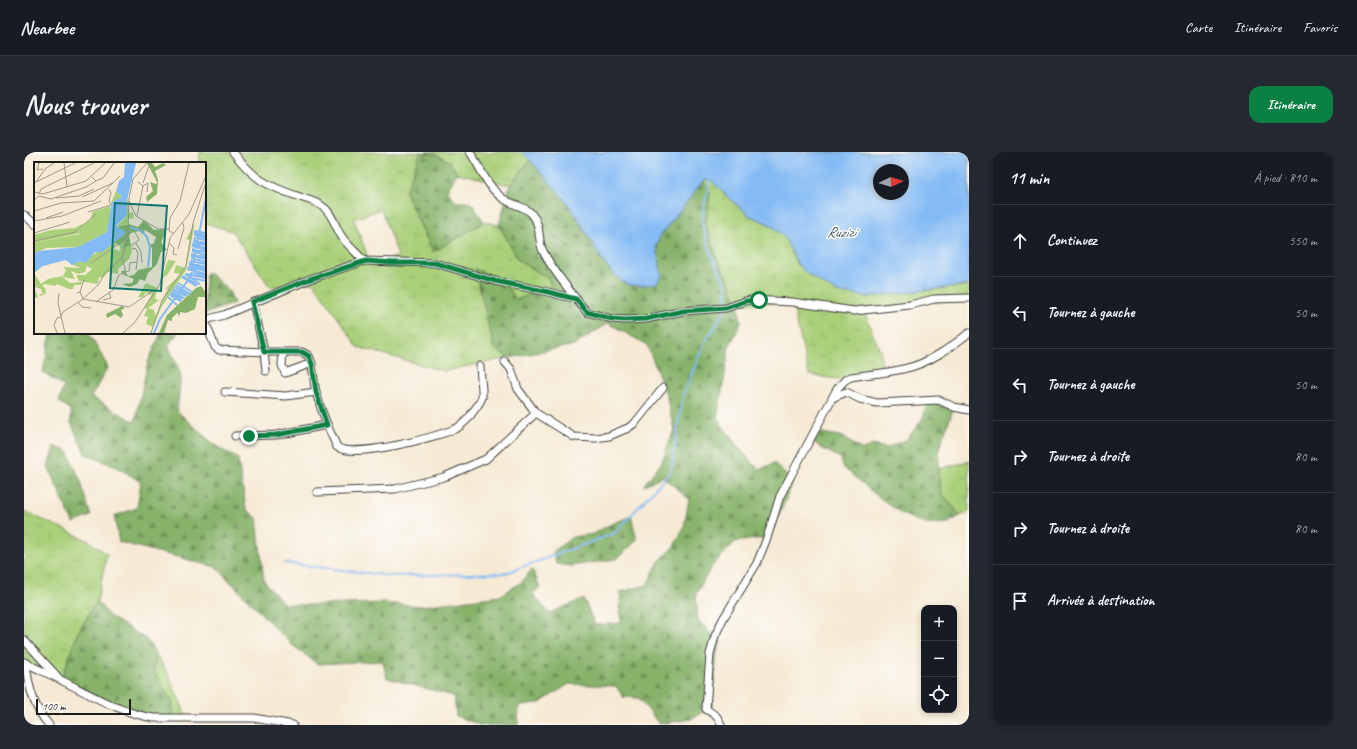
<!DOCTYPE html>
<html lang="fr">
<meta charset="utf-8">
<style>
:root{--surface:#171b24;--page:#242831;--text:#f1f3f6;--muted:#9ea1a6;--line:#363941;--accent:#0b8043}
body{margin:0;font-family:Caveat,sans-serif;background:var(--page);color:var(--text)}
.controls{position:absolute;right:12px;bottom:12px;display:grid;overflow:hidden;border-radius:8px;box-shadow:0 2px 6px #0003}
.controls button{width:36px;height:36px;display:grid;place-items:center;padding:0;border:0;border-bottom:1px solid var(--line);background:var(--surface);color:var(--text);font:20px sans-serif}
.compass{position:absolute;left:849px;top:12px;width:36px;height:36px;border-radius:50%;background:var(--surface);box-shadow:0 2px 6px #0003;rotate:86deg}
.scale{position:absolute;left:12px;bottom:10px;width:95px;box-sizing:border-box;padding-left:4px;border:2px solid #1c1c1c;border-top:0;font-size:11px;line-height:14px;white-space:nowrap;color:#1c1c1c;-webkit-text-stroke:3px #fdfcf7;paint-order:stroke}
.stop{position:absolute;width:12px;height:12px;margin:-9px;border:3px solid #0b8043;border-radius:50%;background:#fff}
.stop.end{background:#0b8043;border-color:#fff;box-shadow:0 1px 4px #0008}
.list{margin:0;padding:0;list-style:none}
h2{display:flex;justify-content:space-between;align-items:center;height:52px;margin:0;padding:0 16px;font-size:17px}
h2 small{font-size:13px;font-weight:400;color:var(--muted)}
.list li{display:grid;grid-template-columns:26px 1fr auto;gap:12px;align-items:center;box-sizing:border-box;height:72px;padding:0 16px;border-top:1px solid var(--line)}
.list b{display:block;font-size:15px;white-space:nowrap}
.list em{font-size:13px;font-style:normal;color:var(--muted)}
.icon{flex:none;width:22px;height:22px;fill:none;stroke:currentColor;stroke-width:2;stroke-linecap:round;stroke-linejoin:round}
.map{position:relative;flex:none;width:945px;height:573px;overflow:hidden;border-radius:12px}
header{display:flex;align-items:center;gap:24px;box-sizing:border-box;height:56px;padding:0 20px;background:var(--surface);border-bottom:1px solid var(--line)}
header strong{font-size:19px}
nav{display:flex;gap:22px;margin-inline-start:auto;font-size:14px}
.intro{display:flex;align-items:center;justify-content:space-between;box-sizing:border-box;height:96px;padding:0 24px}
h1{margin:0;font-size:28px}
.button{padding:10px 18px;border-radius:12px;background:var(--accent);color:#fff;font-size:14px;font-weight:700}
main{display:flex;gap:24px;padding:0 24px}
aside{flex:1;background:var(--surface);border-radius:12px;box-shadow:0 2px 6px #0003}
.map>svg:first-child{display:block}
.grass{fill:url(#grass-tufts);stroke:#63764b;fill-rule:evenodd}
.forest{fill:url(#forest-firs);stroke:#526743}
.water{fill:#85bbf4;stroke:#506c88;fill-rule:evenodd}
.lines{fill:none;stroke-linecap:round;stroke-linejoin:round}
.stream{stroke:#85bbf4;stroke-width:2}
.minor-casing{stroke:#3d3b38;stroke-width:9}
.minor{stroke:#fff;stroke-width:7}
.route{stroke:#0b8043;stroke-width:5}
.labels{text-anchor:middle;stroke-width:3;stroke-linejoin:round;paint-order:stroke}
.water-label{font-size:15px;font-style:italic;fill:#465c72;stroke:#fdfcf7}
.inset-river{fill:none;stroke:#85bbf4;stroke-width:2}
.inset-road{fill:none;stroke:#9f988b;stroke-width:1}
.view{fill:#0f766e;fill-opacity:0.15;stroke:#0f766e;stroke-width:2}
.inset-edge{fill:none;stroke:#1c1c1c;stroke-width:2}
</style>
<header>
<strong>Nearbee</strong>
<nav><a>Carte</a><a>Itinéraire</a><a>Favoris</a></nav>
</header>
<div class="intro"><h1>Nous trouver</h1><a class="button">Itinéraire</a></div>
<main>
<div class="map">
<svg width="945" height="573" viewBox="0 0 945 573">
<defs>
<pattern id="grass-tufts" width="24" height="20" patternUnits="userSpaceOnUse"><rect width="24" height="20" fill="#aad07a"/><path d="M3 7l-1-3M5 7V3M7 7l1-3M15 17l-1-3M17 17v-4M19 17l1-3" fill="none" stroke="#92b269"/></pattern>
<pattern id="forest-firs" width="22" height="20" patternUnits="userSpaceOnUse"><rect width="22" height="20" fill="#87b26a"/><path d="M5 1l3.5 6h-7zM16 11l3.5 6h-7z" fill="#6e9056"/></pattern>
</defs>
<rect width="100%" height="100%" fill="#fdfcf7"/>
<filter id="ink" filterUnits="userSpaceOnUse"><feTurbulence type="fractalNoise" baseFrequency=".025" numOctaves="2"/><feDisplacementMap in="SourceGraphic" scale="8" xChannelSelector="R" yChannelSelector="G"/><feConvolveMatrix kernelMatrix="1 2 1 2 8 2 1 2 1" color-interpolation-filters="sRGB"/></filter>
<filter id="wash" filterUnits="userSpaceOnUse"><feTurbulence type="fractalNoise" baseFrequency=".012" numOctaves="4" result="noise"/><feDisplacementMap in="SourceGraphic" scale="16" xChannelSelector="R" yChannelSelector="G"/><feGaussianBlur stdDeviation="0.9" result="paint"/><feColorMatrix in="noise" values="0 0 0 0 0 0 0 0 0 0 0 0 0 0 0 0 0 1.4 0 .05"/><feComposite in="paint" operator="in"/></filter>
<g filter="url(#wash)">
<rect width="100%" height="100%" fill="#f6ead5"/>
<g class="grass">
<path d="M176,0H397L381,40L409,100L460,70L475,73L495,109L525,127L527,135L492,148L480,129L451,117L470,196L485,206L420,219L334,195L289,130L246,135L208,79L181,71V11H174L176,9ZM357,57L374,104L347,114L330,67Z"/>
<path d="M402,0H498L506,8L486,33L433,21C423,7 419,4 402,0Z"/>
<polygon points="686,27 705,46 726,64 745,72 760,84 773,112 843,145 945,133 945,146 840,159 857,201 858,220 821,228 785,223 768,150 714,152 706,131 692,104 687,91 682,72 683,58 679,28"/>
<polygon points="945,309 945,360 936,364 917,340 915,317"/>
<polygon points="0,359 65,389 83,402 73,449 54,480 37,528 0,510"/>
<polygon points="132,502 145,524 163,566 149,566 130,520"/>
</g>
<g class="forest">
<polygon points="397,0 411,2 425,9 433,21 423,39 432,50 447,50 460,70 409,100 381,40"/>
<path d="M506,8C521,25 536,41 549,59C563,78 581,123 603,132C612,135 624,133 633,131L638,124L632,95L636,83L649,68L679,28L686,41L682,72L692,104L706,131L714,152L717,171L705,195L700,228L693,266L713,294L735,318L750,311L769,330L746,385L711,390L688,414L672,442L674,469L697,490L693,501L688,554L667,567L635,572L615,546L599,545L592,534L545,532L514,552L495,554L494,573H456L432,564L430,544L363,526L359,509L293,512L266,491L192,415L95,390L90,364L113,356L117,330L93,315L61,302L47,271V258L35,249L40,234L19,220L27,181H65L84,215L67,245L111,270L124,210L137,181H154L144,193L157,223L153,259L189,292L214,307L222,357L233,366L240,429L260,452L287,453L361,451L398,454L476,444L499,429L508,417L516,435L509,442L525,461L560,447L571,473L597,471L596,440L623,433L635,409L650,394L660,375L665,347L638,324L619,334L637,311L650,278L642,242L623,193L584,171L551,193L485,206L470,196L451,117L480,129L492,148L527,135L525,127L495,109L475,73L486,33Z"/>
<polygon points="184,120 205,139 210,151 181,162 181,122"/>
<polygon points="904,248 930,255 915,296 915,317 917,340 936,364 924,371 901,372 878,362 851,342 819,315 817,306 799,297 788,289 792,280 816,284 839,298 848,293 863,296 883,287 899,266"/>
<polygon points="30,294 44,300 57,330 67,364 49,371 24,315"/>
<polygon points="607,364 613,388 593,407 547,414 532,412 529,400 548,385 570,382 583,374"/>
<polygon points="73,449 85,464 122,487 132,502 130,520 149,551 149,566 118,565 37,528 54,480"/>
</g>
<path class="water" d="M498,0H945V133L843,145L812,140L783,122L773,111L760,84L745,72L726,64L705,46L686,27L679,29L649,68L636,83L632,95L638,124L633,131C624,133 612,135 603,132C581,123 563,78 549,59C536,41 521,25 506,8ZM855,18H879V42H855Z"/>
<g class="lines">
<g class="stream">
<polyline points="687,24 679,58 678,73 688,104 702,132 702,154"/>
<polyline points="261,411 366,424 482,421 591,381 647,319 659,243 680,192 701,158"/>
</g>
</g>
</g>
<g filter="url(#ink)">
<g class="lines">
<defs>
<g id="minor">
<path d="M209,0C230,27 241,33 273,44C281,47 291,49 298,54C308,60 311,75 318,85C324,94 333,101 340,109L411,111L471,129L520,139L552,147L563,160L588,167L601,168L622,167L659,159L702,156L722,149L728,148L768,150L830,159L886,153L910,147L945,146"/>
<path d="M446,0C456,15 463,34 477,45C486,53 499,53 507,61C518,73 513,87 519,99C527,116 541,132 552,147"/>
<polyline points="0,63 11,72"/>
<polyline points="229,150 240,200 242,219"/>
<polyline points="181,168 200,163 286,127 340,109"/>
<path d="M181,169L191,195L195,198L240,200H278L285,204C290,216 289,228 292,240C297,259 305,278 313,295C329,307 414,285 433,276C439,272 445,267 448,261C451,257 457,250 458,245C459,239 456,221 456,214"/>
<polyline points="259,200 258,213 261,221 288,211"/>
<polyline points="481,210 487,217 494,237 512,261 550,285 571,286 585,284 604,276 611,271 639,236"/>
<polyline points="201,240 262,244 292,240"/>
<polyline points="808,246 822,240 836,247 853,251 915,248 930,255 945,258"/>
<polyline points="211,284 252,283 303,273"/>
<polyline points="293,340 371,337 420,325 462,307 512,261"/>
<polyline points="0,488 34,525"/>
<path d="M0,510C13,517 26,522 39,529C69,544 97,561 130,566H230L269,573"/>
<path d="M2,511C4,533 10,557 25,573"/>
<path d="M697,573C695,564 689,562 682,557L686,502L691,484L699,467L733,411L743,386L756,344L813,237L821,228L827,225C845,222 865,221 883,216C905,211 927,195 945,181"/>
</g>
</defs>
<use href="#minor" class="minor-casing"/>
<use href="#minor" class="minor"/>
</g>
</g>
<g class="lines" filter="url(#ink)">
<polyline class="route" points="225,284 252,283 303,273 292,240 288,212 285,204 278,200 240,200 228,150 286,127 342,109 369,111 411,111 471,129 520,139 552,147 563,160 588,167 601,168 622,167 659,159 702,156 722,149 735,148"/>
</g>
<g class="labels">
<g class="water-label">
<text x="817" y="85">Ruzizi</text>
</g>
</g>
<g transform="translate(10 10)">
<rect width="172" height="172" fill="#f6ead5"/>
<path d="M82,29L88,35L78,42V48L73,70L44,85L12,86L0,92V81L46,72L44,68L57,57L58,50L76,44L77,48V41ZM94,34L95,51L99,50L100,56L94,57V62L82,65L91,56ZM161,60L152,108L127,146L119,165L112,162L114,155L110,154L113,147L110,146L118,132L115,133L112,130L109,135H104L112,121L123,126L121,137L125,138L114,146L120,148L122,154L134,126L130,128L147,112L140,111L142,103L151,106L156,78L152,77ZM90,79L97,83L98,89L95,97L84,107V112L74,110L69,116L65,115L64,122L45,119L42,113H51L58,107L53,104L51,110L45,112L37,109L41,117L28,115L36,121L48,120L47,123H40L39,127H35L23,122L21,124L11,122L8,124L11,126L12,131L7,134L5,132H9L7,127L0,125L4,135L2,136L0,133V111L7,122L14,117L29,114L32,108L29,105L47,106L36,102L49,99L79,80L82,82L79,87L87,89L85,83ZM134,98L142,99L133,113L128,116Z" fill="#aad07a"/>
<path d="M113,1H118L121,5L129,1L132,3L121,9L124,18L123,32L113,40L112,35L119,29L116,20L122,22L123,20ZM110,58L120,68L130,67L131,72L127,80L133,88L127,90L123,102L114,111L111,119L106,117L103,122L95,125L88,122L98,121L100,117L90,113L87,110L90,108L94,114L100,113L104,108L118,105V86L116,83L120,81L122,75L111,68L109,72L105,69L97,71L95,74L97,83L89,86L91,79L85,83L79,80L91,72L82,65L95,62L104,65ZM167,124L172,131V135H164L161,147L152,151L146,150V154L143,151L138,156V159L134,158L130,171H125L133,153L162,126ZM88,144L91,146L87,148L89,153L87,156L81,152L73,156L72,152Z" fill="#87b26a"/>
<path d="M50,61L44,68L47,71L0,81V73L17,68L41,66Z" fill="#aad07a"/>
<path d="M91,1H102L93,38V53L82,64L91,69L90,73L68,90H61L52,101L46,99L38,103L32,98L28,99L9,104L0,111V92L5,89L44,85L73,70L78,40L88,35L82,29L85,19L90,15Z" fill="#85bbf4"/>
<path class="inset-river" d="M96,65L108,69L113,75L116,85L114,105M160,69L172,71M160,71L172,74M160,73L172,76M160,76L172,78M159,78L172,81M159,80L172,83M158,82L172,86M158,84L172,88M158,87L172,90M158,89L172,93M157,92L172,95M157,94L172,97M157,96L172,100M156,99L172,102M155,101L172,105M155,103L172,107M154,105L172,109M153,107L172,112M159,111L172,114M151,112L166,122M152,112L172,116M149,114L164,123M148,115L162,124M157,116L172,119M144,121L158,130M142,123L156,132M141,125L154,133M139,127L152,134M138,129L150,136M137,131L148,137M136,133L147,139M134,135L143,143M120,171L126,157L157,114L172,36"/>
<path class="inset-road" d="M5,1L3,8L9,7M30,1L33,25M58,15L62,19L69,16L80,1M2,20L11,7L20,1M0,21L41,1M109,21L116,1M109,24L114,21L113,30M0,30L9,32L52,19L71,1M5,32L7,27L60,1M48,35L79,21M22,36L45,34L60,27M0,38L5,34L17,37L52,25L62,19M95,39L102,54L124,67H135M0,49L27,41L60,39L86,14M54,50L77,43L75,39L77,31L75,27M103,54L109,24L104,20M12,56L29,50M0,59L28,54L67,39M0,71L36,60M139,71L135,69L136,56L146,39L155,1M0,79L41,70L62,52M102,81L107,90L108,101M135,81L140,86L139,92L143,93M97,84L105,78L101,70M98,86L102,87L104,92L102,108M144,87L150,66L149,61M57,101L92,77M92,110L95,109L96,101L102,100M46,130L50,118M25,131L24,141L27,154M43,131L46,130L49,137L95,145L120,128M69,138L77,136L75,131M63,139L79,128L85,113L92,110L88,96M44,140L48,145L57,146M23,171L20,163L23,156L27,155M31,171L27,154L29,150L49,137L65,122L70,112L88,96L94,73L95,36L99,17L113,1M89,171L101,160L126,122L136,76L155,52L172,14M117,171L128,138L152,104L159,61L172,20"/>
<path class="view" d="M81,41L133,44L127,129L76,126Z"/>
<rect width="172" height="172" class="inset-edge"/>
</g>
</svg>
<div class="controls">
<button>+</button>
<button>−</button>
<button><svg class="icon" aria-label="locate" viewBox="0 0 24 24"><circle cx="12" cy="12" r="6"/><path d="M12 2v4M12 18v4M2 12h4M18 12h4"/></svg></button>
</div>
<svg class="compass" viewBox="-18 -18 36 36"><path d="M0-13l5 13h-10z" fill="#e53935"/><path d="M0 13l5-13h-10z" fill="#9ea1a6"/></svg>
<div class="scale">100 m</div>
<div class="stop" style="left:735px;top:148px"></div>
<div class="stop end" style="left:225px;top:284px"></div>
</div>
<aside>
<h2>11 min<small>À pied · 810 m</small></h2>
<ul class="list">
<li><svg class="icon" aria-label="ahead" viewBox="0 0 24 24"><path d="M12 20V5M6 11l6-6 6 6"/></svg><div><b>Continuez</b></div><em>550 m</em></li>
<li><svg class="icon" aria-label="left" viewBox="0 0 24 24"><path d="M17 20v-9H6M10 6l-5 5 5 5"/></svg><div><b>Tournez à gauche</b></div><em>50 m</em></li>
<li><svg class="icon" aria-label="left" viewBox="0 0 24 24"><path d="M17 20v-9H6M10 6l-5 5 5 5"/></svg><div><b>Tournez à gauche</b></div><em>50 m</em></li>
<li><svg class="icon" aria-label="right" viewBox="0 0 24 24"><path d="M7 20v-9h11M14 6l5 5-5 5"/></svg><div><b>Tournez à droite</b></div><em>80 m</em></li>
<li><svg class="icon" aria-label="right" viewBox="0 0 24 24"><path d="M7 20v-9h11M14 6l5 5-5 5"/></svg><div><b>Tournez à droite</b></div><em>80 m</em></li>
<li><svg class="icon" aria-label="arrive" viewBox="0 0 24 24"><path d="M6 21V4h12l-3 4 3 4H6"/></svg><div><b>Arrivée à destination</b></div></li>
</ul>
</aside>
</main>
